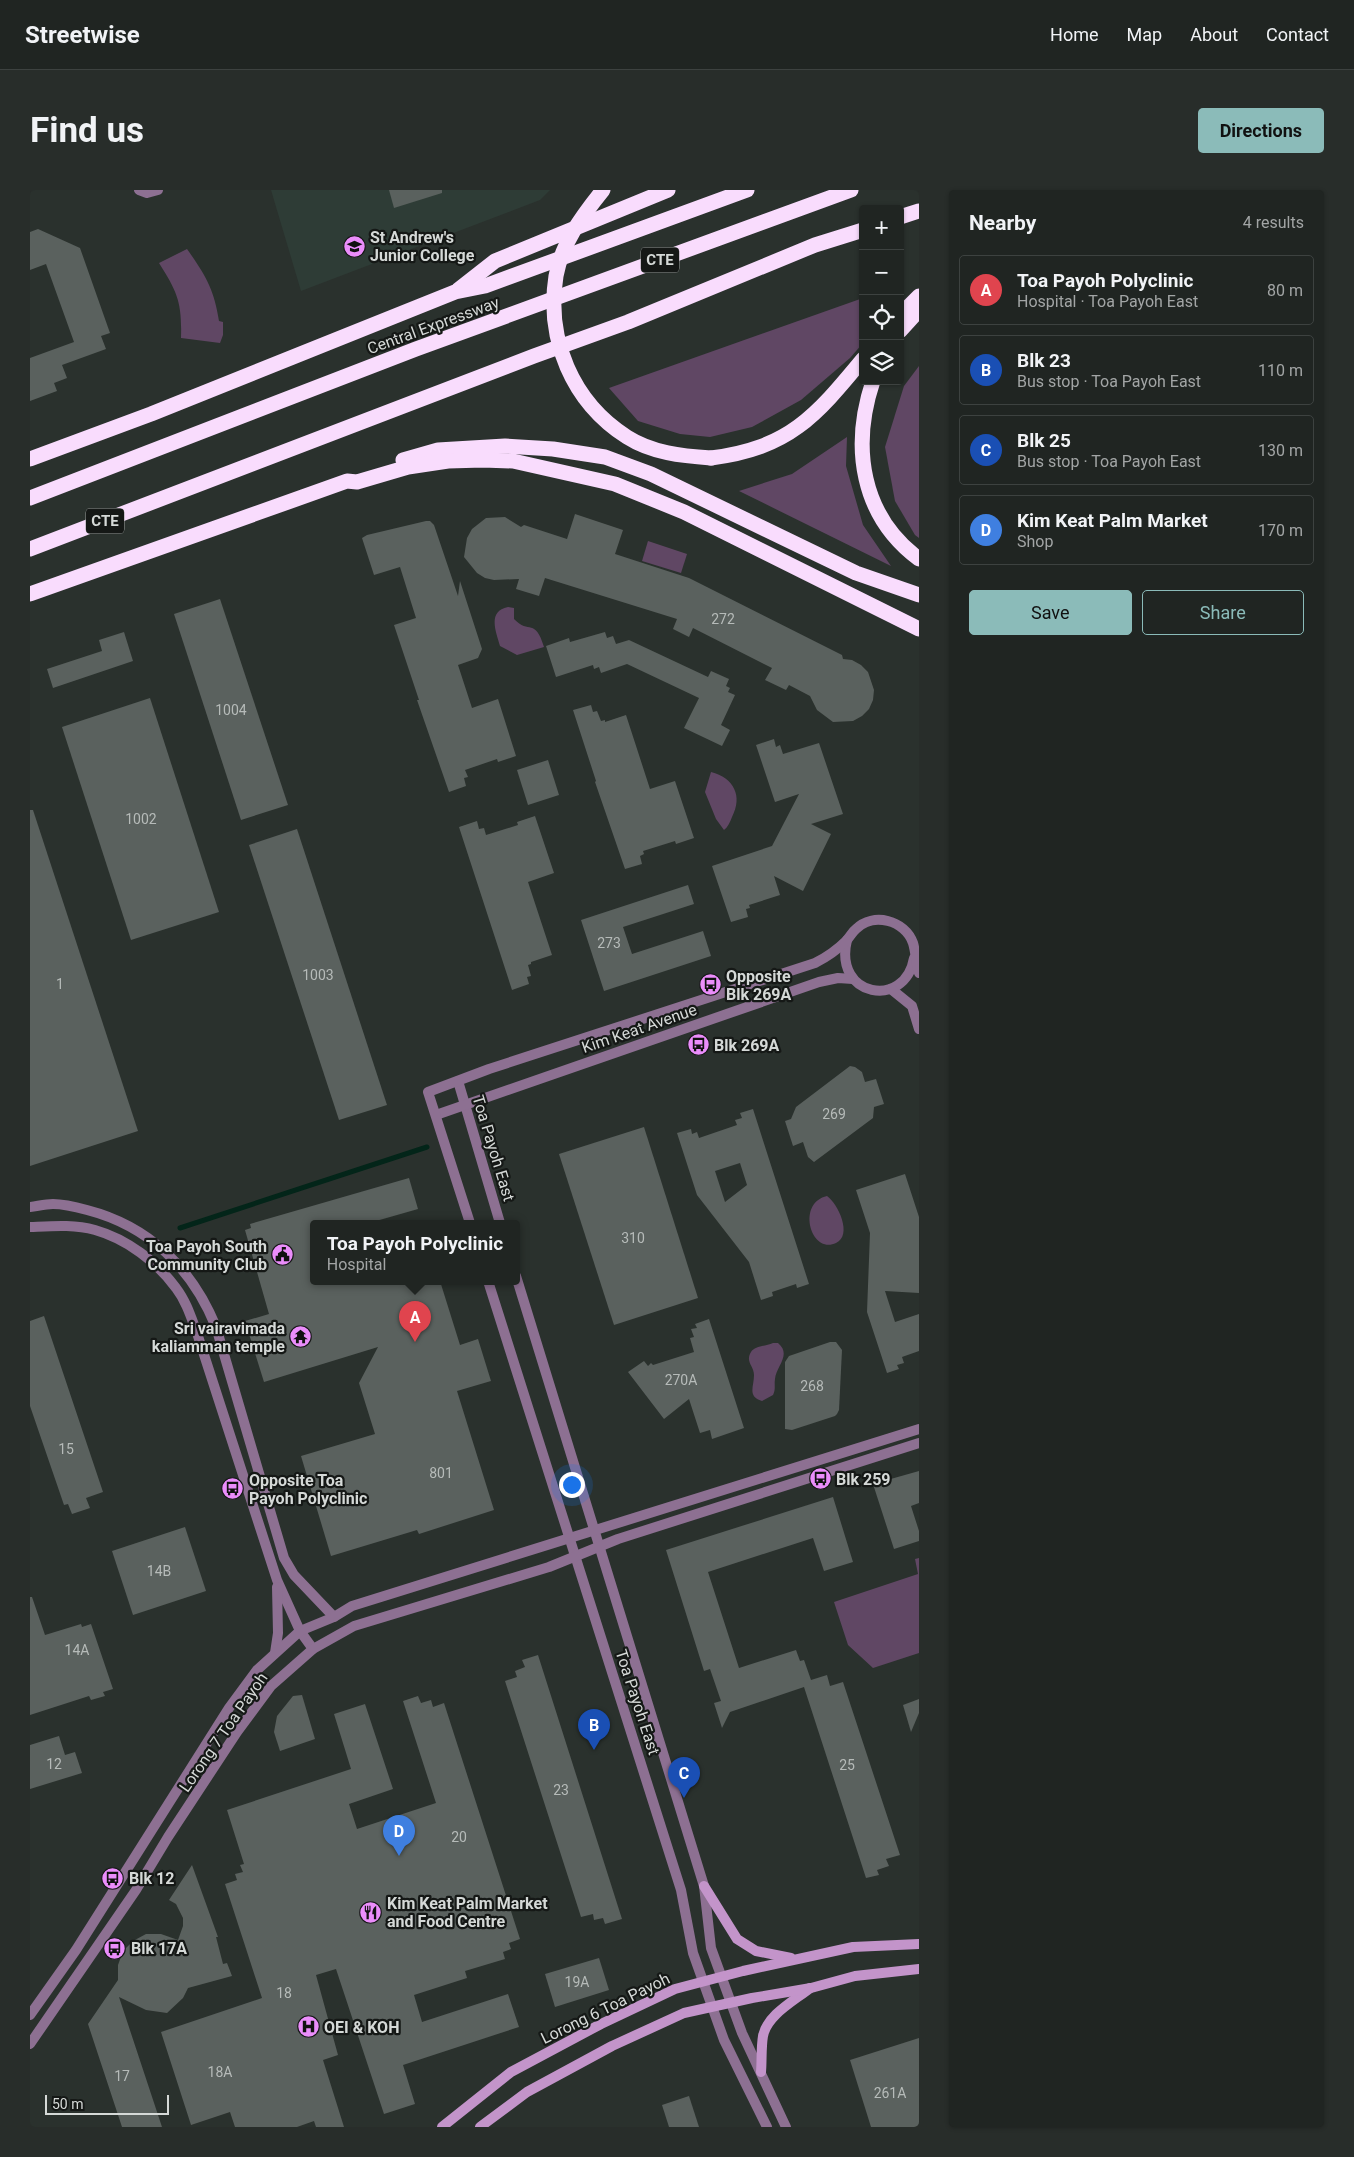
<!DOCTYPE html>
<meta charset="utf-8">
<style>
:root{--surface:#202522;--page:#282d2a;--text:#f1f3f6;--muted:#a2a5a5;--line:#3d4240;--accent:#8bbbb9}
body{margin:0;font-family:Roboto,sans-serif;background:var(--page);color:var(--text)}
.controls{position:absolute;right:15px;top:15px;display:grid;overflow:hidden;border-radius:5px;box-shadow:0 1px 4px #0004}
.controls button{width:45px;height:45px;display:grid;place-items:center;padding:0;border:0;border-bottom:1px solid var(--line);background:var(--surface);color:var(--text);font:25px sans-serif}
.scale{position:absolute;left:15px;bottom:12px;width:124px;box-sizing:border-box;padding-left:5px;border:2px solid #d5d9d7;border-top:0;font-size:14px;line-height:18px;white-space:nowrap;color:#d5d9d7;-webkit-text-stroke:4px #151816;paint-order:stroke}
.you{position:absolute;left:541px;top:1294px;width:18px;height:18px;margin:-12px;border:4px solid #fff;border-radius:50%;background:#1a73e8;box-shadow:0 0 0 8px #1a73e833}
.badge{display:grid;place-items:center;width:32px;height:32px;border-radius:50%;background:var(--accent);color:#fff;font-size:16px;font-weight:700}
.pin{position:absolute;translate:-50% -41px;filter:drop-shadow(0 1px 2px #0008)}
.pin::after{content:'';position:absolute;top:26px;width:18px;height:15px;background:inherit;clip-path:polygon(0 0,100% 0,50% 100%)}
.popup{position:absolute;left:280px;top:1030px;width:210px;height:65px;box-sizing:border-box;display:grid;place-content:center;border-radius:5px;background:var(--surface);filter:drop-shadow(0 1px 4px #0005);font-size:16px;white-space:nowrap;color:var(--muted)}
.popup b{font-size:19px;color:var(--text)}
.popup::after{content:'';position:absolute;left:50%;top:100%;margin-left:-10px;border:10px solid transparent;border-top-color:var(--surface)}
.list{margin:0;padding:0;list-style:none}
h2{display:flex;justify-content:space-between;align-items:center;height:65px;margin:0;padding:0 20px;font-size:21px}
h2 small{font-size:16px;font-weight:400;color:var(--muted)}
.list li{display:grid;grid-template-columns:32px 1fr auto;gap:15px;align-items:center;box-sizing:border-box;height:70px;margin:0 10px 10px;padding:0 10px;border:1px solid var(--line);border-radius:5px}
.list b{display:block;font-size:19px;white-space:nowrap}
.list p{margin:0;font-size:16px;white-space:nowrap;color:var(--muted)}
.list em{font-size:16px;font-style:normal;color:var(--muted)}
.actions{display:flex;gap:10px;padding:15px 20px}
.actions a{flex:1;padding:11px 0;border:1px solid var(--accent);border-radius:5px;text-align:center;font-size:18px;color:var(--accent)}
.actions .main{background:var(--accent);color:#111}
.icon{flex:none;width:28px;height:28px;fill:none;stroke:currentColor;stroke-width:2;stroke-linecap:round;stroke-linejoin:round}
.map{position:relative;flex:none;width:889px;height:1937px;overflow:hidden;border-radius:5px}
header{display:flex;align-items:center;gap:30px;box-sizing:border-box;height:70px;padding:0 25px;background:var(--surface);border-bottom:1px solid var(--line)}
header strong{font-size:24px}
nav{display:flex;gap:28px;margin-inline-start:auto;font-size:18px}
.intro{display:flex;align-items:center;justify-content:space-between;box-sizing:border-box;height:120px;padding:0 30px}
h1{margin:0;font-size:35px}
.button{padding:12px 22px;border-radius:5px;background:var(--accent);color:#111;font-size:18px;font-weight:700}
main{display:flex;gap:30px;padding:0 30px}
aside{flex:1;background:var(--surface);border-radius:5px;box-shadow:0 1px 4px #0004}
.map>svg:first-child{display:block}
.built{fill:#2e3c36}
.green{fill:#604764}
.lines{fill:none;stroke-linecap:round;stroke-linejoin:round}
.stream{stroke:#032519;stroke-width:5}
.building{fill:#5a615e;fill-rule:evenodd}
.street{stroke:#8d7092;stroke-width:10}
.secondary{stroke:#c394ca;stroke-width:10}
.highway{stroke:#f9dcfd;stroke-width:15}
.highway-bridge{stroke:#f9dcfd;stroke-width:15}
.labels{text-anchor:middle;stroke-width:4.5;stroke-linejoin:round;paint-order:stroke}
.number-label{font-size:14px;fill:#b6bbb9}
.shield{fill:#151816;stroke:#9b9f9d;stroke-width:1}
.shield-label{font-size:15px;font-weight:bold;fill:#d5d9d7}
.poi-label{font-size:16px;font-weight:bold;fill:#d5d9d7;stroke:#151816;text-anchor:start}
.street-label{font-size:16px;fill:#d5d9d7;stroke:#151816}
</style>
<header>
<strong>Streetwise</strong>
<nav><a>Home</a><a>Map</a><a>About</a><a>Contact</a></nav>
</header>
<div class="intro"><h1>Find us</h1><a class="button">Directions</a></div>
<main>
<div class="map">
<svg width="889" height="1937" viewBox="0 0 889 1937">
<rect width="100%" height="100%" fill="#2a312d"/>
<polygon class="built" points="241,0 520,0 510,10 271,101"/>
<g class="green">
<path d="M157,59C176,86 184,99 189,131L193,132V145L190,153L151,148C152,113 148,103 129,73Z"/>
<polygon points="833,108 833,153 820,168 771,210 722,237 680,247 650,244 608,231 579,198"/>
<polygon points="889,176 889,348 885,345 865,311 855,257 874,196"/>
<polygon points="817,247 816,276 833,335 861,376 709,301 762,284"/>
<polygon points="618,351 657,364 651,383 612,371"/>
<path d="M478,417L484,418V429C499,445 505,427 514,457L487,465L470,456C466,442 457,421 478,417Z"/>
<path d="M681,582C704,588 713,606 702,627C700,632 698,637 694,640L686,629L675,602Z"/>
<path d="M797,1006C808,1014 823,1045 806,1053C781,1065 766,1013 797,1006Z"/>
<path d="M743,1153H748C762,1165 746,1176 745,1189C744,1195 746,1199 743,1205L732,1211C717,1206 724,1197 724,1185C724,1176 715,1172 721,1162C725,1156 736,1156 743,1153Z"/>
<polygon points="889,1368 889,1463 843,1478 818,1455 804,1412 888,1384 885,1369"/>
</g>
<g class="lines">
<polyline class="stream" points="150,1038 397,957"/>
</g>
<g class="building">
<polygon points="359,0 412,0 412,3 364,18"/>
<polygon points="8,39 50,58 80,143 71,146 76,159 32,175 37,188 24,193 27,201 0,211 0,168 44,152 16,74 0,80 0,42"/>
<polygon points="545,324 593,340 585,364 659,388 812,465 813,469 822,470 831,475 838,482 844,500 843,510 839,519 832,526 823,531 803,532 787,520 780,506 759,495 756,500 735,490 742,478 663,438 659,447 643,439 647,429 515,388 509,406 486,399 489,389 464,390 455,388 447,383 434,367 437,348 442,339 456,328 475,327 491,337 494,335 537,349"/>
<polygon points="396,331 400,331 404,335 428,406 430,391 452,459 448,468 428,475 442,518 468,509 486,566 468,572 467,569 435,580 438,587 434,588 436,596 419,602 387,510 389,510 364,435 386,428 370,377 344,385 332,348 337,345"/>
<polygon points="190,409 258,615 211,630 144,424"/>
<polygon points="94,442 103,471 23,498 17,479 72,461 69,450"/>
<polygon points="575,442 577,448 583,446 586,454 599,450 678,487 681,481 699,489 696,496 700,498 698,502 705,505 691,535 700,540 692,556 654,538 669,508 597,474 571,483 569,477 564,479 563,475 526,487 516,456 539,448 540,452"/>
<polygon points="120,508 189,722 101,750 32,537"/>
<polygon points="561,515 563,522 567,521 571,531 575,530 575,532 596,525 620,599 645,591 664,648 646,654 645,651 613,661 614,664 610,666 612,674 595,679 565,592 566,591 543,520"/>
<polygon points="744,549 746,557 750,555 753,564 789,553 813,624 781,634 801,644 773,701 744,686 750,705 719,715 720,718 716,719 718,727 701,732 682,676 742,656 769,604 745,612 726,555"/>
<polygon points="518,570 529,605 498,615 487,580"/>
<polygon points="0,620 3,620 108,941 0,976"/>
<polygon points="505,626 524,683 498,692 522,765 501,772 501,774 498,775 501,786 497,787 499,794 482,800 429,637 447,631 449,639 454,638 456,645 488,635 487,632"/>
<polygon points="267,639 357,915 309,930 219,655"/>
<polygon points="658,695 664,714 593,737 602,764 673,741 681,766 574,801 551,730"/>
<polygon points="820,876 825,877 832,882 835,892 846,889 854,914 844,917 843,928 784,972 778,967 773,952 763,956 755,931 761,929 766,917"/>
<path d="M723,919L779,1094L767,1098L766,1094L742,1102L743,1106L731,1110L719,1072L667,1005L647,943L661,939L662,944L667,942L669,948L707,935L705,930L712,928L710,923ZM710,973L717,995L695,1012L685,981Z"/>
<polygon points="614,937 668,1108 584,1135 529,964"/>
<polygon points="875,984 889,1027 889,1103 855,1101 865,1132 889,1124 889,1161 872,1167 874,1173 867,1175 869,1179 857,1183 837,1122 840,1043 826,1000"/>
<polygon points="379,988 388,1019 339,1033 284,1033 284,1091 410,1091 430,1155 448,1149 461,1191 427,1201 464,1320 389,1344 387,1340 301,1366 271,1266 345,1244 329,1193 348,1157 234,1192 215,1131 239,1124 215,1040 221,1038 220,1034"/>
<polygon points="14,1126 73,1302 56,1308 60,1318 42,1324 38,1314 34,1315 0,1216 0,1131"/>
<polygon points="679,1129 714,1238 682,1249 680,1240 670,1243 659,1209 634,1229 598,1182 614,1171 618,1176 621,1173 623,1175 664,1162 660,1148 664,1147 661,1139 667,1138 665,1134"/>
<polygon points="800,1152 806,1152 812,1160 809,1220 807,1224 805,1226 762,1240 755,1239 755,1172 759,1166"/>
<polygon points="889,1281 889,1313 881,1316 889,1341 889,1351 864,1359 843,1294"/>
<polygon points="803,1307 823,1372 794,1381 783,1348 678,1382 709,1478 766,1460 770,1471 774,1470 781,1490 797,1485 800,1496 813,1492 870,1665 856,1669 859,1676 847,1680 849,1685 836,1688 774,1497 700,1522 692,1538 684,1513 691,1511 680,1479 674,1481 636,1360"/>
<polygon points="155,1337 176,1401 103,1425 82,1361"/>
<polygon points="0,1407 2,1407 15,1445 51,1434 52,1437 61,1434 83,1499 73,1502 75,1506 61,1510 59,1506 0,1525"/>
<polygon points="508,1465 592,1729 575,1734 573,1728 564,1730 563,1724 551,1727 475,1491 487,1487 485,1481 495,1477 492,1470"/>
<polygon points="272,1505 285,1549 250,1561 244,1542 247,1526 263,1506"/>
<polygon points="388,1506 391,1513 401,1510 403,1517 414,1513 490,1749 479,1753 481,1759 473,1762 475,1769 435,1781 437,1788 384,1805 392,1832 478,1804 489,1837 373,1875 385,1914 354,1924 306,1779 286,1785 308,1865 293,1870 314,1937 286,1937 284,1931 267,1937 205,1937 200,1922 161,1935 131,1842 232,1808 195,1694 207,1690 205,1684 213,1682 210,1675 214,1674 197,1620 321,1579 304,1524 335,1514 363,1599 319,1614 327,1639 406,1613 373,1511"/>
<polygon points="889,1509 889,1523 881,1542 873,1515"/>
<polygon points="29,1546 35,1565 45,1562 52,1583 0,1599 0,1555"/>
<polygon points="162,1675 188,1747 186,1747 193,1774 197,1773 202,1786 158,1798 153,1808 137,1823 116,1820 89,1807 132,1937 92,1937 58,1834 88,1790 88,1775 93,1761 103,1751 116,1744 131,1744 148,1750 153,1736 153,1728 146,1714 139,1710"/>
<polygon points="569,1768 579,1800 525,1817 515,1784"/>
<polygon points="889,1848 889,1937 841,1937 820,1870"/>
<polygon points="659,1906 669,1937 639,1937 632,1915"/>
</g>
<g class="lines">
<g class="street">
<polyline points="109,0 117,3 128,0"/>
<path d="M817,750C803,807 875,820 884,768"/>
<polyline points="861,799 882,816 889,839"/>
<polyline points="428,891 470,1033"/>
<polyline points="406,925 789,792 808,788 823,789"/>
<path d="M0,1017C8,1016 15,1014 23,1014C34,1014 46,1017 57,1020C119,1036 162,1078 186,1137L254,1368L264,1385L304,1427"/>
<path d="M440,1033L398,902L459,879L785,773C797,767 807,760 816,751C820,747 822,742 826,739C843,722 875,730 883,753C886,763 886,774 889,783"/>
<path d="M0,1037C22,1036 44,1034 65,1040C97,1049 127,1072 146,1098C156,1111 161,1127 167,1143L247,1390L270,1441L283,1459"/>
<polyline points="486,1086 674,1696 681,1758 712,1843 756,1937"/>
<polyline points="458,1091 651,1700 663,1763 694,1850 737,1937"/>
<polyline points="245,1463 248,1443 247,1397"/>
<polyline points="0,1825 46,1760 199,1518 227,1480 270,1441 304,1427 322,1416 889,1239"/>
<polyline points="0,1854 106,1700 138,1647 207,1542 241,1496 283,1459 324,1436 519,1377 588,1349 889,1253"/>
</g>
<g class="secondary">
<polyline points="674,1696 707,1749 726,1761 761,1768"/>
<path d="M731,1882C732,1871 731,1858 733,1846C737,1825 764,1811 780,1798"/>
<polyline points="412,1937 481,1882 571,1834 645,1799 713,1781 823,1757 889,1754"/>
<polyline points="450,1937 497,1902 582,1856 654,1823 722,1808 781,1798 825,1786 889,1779"/>
</g>
<g class="highway">
<polyline points="870,27 889,21"/>
<polyline points="428,100 465,71 638,0"/>
<polyline points="871,124 889,106"/>
<polyline points="870,141 889,120"/>
<path d="M843,191C821,257 831,326 889,369"/>
<path d="M681,268C759,258 785,227 833,169"/>
<polyline points="0,269 121,224 425,102 455,96 717,0"/>
<polyline points="373,270 408,260 475,256 523,259 575,267 621,284 826,383 889,405"/>
<polyline points="0,308 386,159 821,0"/>
<polyline points="0,359 504,166 598,132 785,55 833,40"/>
<polyline points="0,404 317,291 327,292 378,277 418,271 453,270 483,271 585,294 654,322 889,439"/>
</g>
<path class="highway-bridge" d="M573,0C552,26 532,53 526,86C516,149 542,212 597,247C622,263 652,266 681,268"/>
</g>
<defs>
<symbol id="university-disc" viewBox="-11 -11 22 22"><circle r="9.5" fill="#eb8dfb" stroke="#151816"/><path d="M0-5L7-2L0 1L-7-2ZM-4 1L0 2.5L4 1V4Q0 6-4 4Z" fill="#111"/></symbol>
<symbol id="bus-disc" viewBox="-11 -11 22 22"><circle r="9.5" fill="#eb8dfb" stroke="#151816"/><path d="M-5-6H5V4H4V6H2V4H-2V6H-4V4H-5ZM-3.5-4V0h7V-4ZM-3.5 1.2v1.5H-2V1.2ZM2 1.2v1.5H3.5V1.2Z" fill="#111"/></symbol>
<symbol id="civic-disc" viewBox="-11 -11 22 22"><circle r="9.5" fill="#eb8dfb" stroke="#151816"/><path d="M-.6-6.5H3V-4.5H.6V-3L4-1V1h2V6H-6V1h2V-1L-.6-3ZM-1.2 2.5V6h2.4V2.5Z" fill="#111"/></symbol>
<symbol id="temple-disc" viewBox="-11 -11 22 22"><circle r="9.5" fill="#eb8dfb" stroke="#151816"/><path d="M0-6L5-2H3V0L6.5 2.5H4V6H1.5V3h-3V6H-4V2.5H-6.5L-3 0V-2H-5Z" fill="#111"/></symbol>
<symbol id="restaurant-disc" viewBox="-11 -11 22 22"><circle r="9.5" fill="#eb8dfb" stroke="#151816"/><path d="M-5-6h1v4h1v-4h1v4h1v-4h1v5L-1.5 .5V6h-2V.5L-5-1ZM5-6V6H3V1.5H1.5Q1.5-4 5-6Z" fill="#111"/></symbol>
<symbol id="hospital-disc" viewBox="-11 -11 22 22"><circle r="9.5" fill="#eb8dfb" stroke="#151816"/><path d="M-5-5h3v3.5h4V-5h3V5h-3V1.5h-4V5h-3Z" fill="#111"/></symbol>
</defs>
<g fill-rule="evenodd">
<use href="#university-disc" x="312" y="44" width="25" height="25"/>
<use href="#bus-disc" x="668" y="782" width="25" height="25"/>
<use href="#bus-disc" x="656" y="842" width="25" height="25"/>
<use href="#civic-disc" x="240" y="1052" width="25" height="25"/>
<use href="#temple-disc" x="258" y="1134" width="25" height="25"/>
<use href="#bus-disc" x="778" y="1276" width="25" height="25"/>
<use href="#bus-disc" x="190" y="1286" width="25" height="25"/>
<use href="#bus-disc" x="70" y="1676" width="25" height="25"/>
<use href="#restaurant-disc" x="328" y="1710" width="25" height="25"/>
<use href="#bus-disc" x="72" y="1746" width="25" height="25"/>
<use href="#hospital-disc" x="266" y="1824" width="25" height="25"/>
</g>
<g class="labels">
<g class="number-label">
<text x="693" y="434">272</text>
<text x="201" y="525">1004</text>
<text x="111" y="634">1002</text>
<text x="579" y="758">273</text>
<text x="288" y="790">1003</text>
<text x="30" y="799">1</text>
<text x="804" y="929">269</text>
<text x="603" y="1053">310</text>
<text x="651" y="1195">270A</text>
<text x="782" y="1201">268</text>
<text x="36" y="1264">15</text>
<text x="411" y="1288">801</text>
<text x="129" y="1386">14B</text>
<text x="47" y="1465">14A</text>
<text x="24" y="1579">12</text>
<text x="817" y="1580">25</text>
<text x="531" y="1605">23</text>
<text x="429" y="1652">20</text>
<text x="547" y="1797">19A</text>
<text x="254" y="1808">18</text>
<text x="190" y="1887">18A</text>
<text x="92" y="1891">17</text>
<text x="860" y="1908">261A</text>
</g>
<g class="shield">
<rect x="611" y="57.5" width="38" height="25" rx="4"/>
<rect x="56" y="318.5" width="38" height="25" rx="4"/>
</g>
<g class="shield-label">
<text x="630" y="75">CTE</text>
<text x="75" y="336">CTE</text>
</g>
<g class="poi-label">
<text x="340" y="53">St Andrew's<tspan x="340" dy="18">Junior College</tspan></text>
<text x="696" y="792">Opposite<tspan x="696" dy="18">Blk 269A</tspan></text>
<text x="684" y="861">Blk 269A</text>
<text x="237" y="1062" text-anchor="end">Toa Payoh South<tspan x="237" dy="18">Community Club</tspan></text>
<text x="255" y="1144" text-anchor="end">Sri vairavimada<tspan x="255" dy="18">kaliamman temple</tspan></text>
<text x="806" y="1295">Blk 259</text>
<text x="219" y="1296">Opposite Toa<tspan x="219" dy="18">Payoh Polyclinic</tspan></text>
<text x="99" y="1694">Blk 12</text>
<text x="357" y="1719">Kim Keat Palm Market<tspan x="357" dy="18">and Food Centre</tspan></text>
<text x="101" y="1764">Blk 17A</text>
<text x="294" y="1843">OEI &amp; KOH</text>
</g>
<g class="street-label">
<text transform="translate(403 135) rotate(-20)" y="6">Central Expressway</text>
<text transform="translate(609 838) rotate(-19)" y="6">Kim Keat Avenue</text>
<text transform="translate(464 958) rotate(73)" y="6">Toa Payoh East</text>
<text transform="translate(608 1512) rotate(72)" y="6">Toa Payoh East</text>
<text transform="translate(193 1542) rotate(-55)" y="6">Lorong 7 Toa Payoh</text>
<text transform="translate(575 1818) rotate(-26)" y="6">Lorong 6 Toa Payoh</text>
</g>
</g>
</svg>
<div class="controls">
<button>+</button>
<button>−</button>
<button><svg class="icon" aria-label="locate" viewBox="0 0 24 24"><circle cx="12" cy="12" r="6"/><path d="M12 2v4M12 18v4M2 12h4M18 12h4"/></svg></button>
<button><svg class="icon" aria-label="layers" viewBox="0 0 24 24"><path d="M12 4l9 5-9 5-9-5zM3 14l9 5 9-5"/></svg></button>
</div>
<div class="scale">50 m</div>
<div class="you"></div>
<div class="pin badge" style="left:385px;top:1152px;background:#e0444e">A</div>
<div class="popup"><b>Toa Payoh Polyclinic</b>Hospital</div>
<div class="pin badge" style="left:564px;top:1560px;background:#1a4fb4">B</div>
<div class="pin badge" style="left:654px;top:1608px;background:#1a4fb4">C</div>
<div class="pin badge" style="left:369px;top:1666px;background:#3f7fe0">D</div>
</div>
<aside>
<h2>Nearby<small>4 results</small></h2>
<ul class="list">
<li><span class="badge" style="background:#e0444e">A</span><div><b>Toa Payoh Polyclinic</b><p>Hospital · Toa Payoh East</p></div><em>80 m</em></li>
<li><span class="badge" style="background:#1a4fb4">B</span><div><b>Blk 23</b><p>Bus stop · Toa Payoh East</p></div><em>110 m</em></li>
<li><span class="badge" style="background:#1a4fb4">C</span><div><b>Blk 25</b><p>Bus stop · Toa Payoh East</p></div><em>130 m</em></li>
<li><span class="badge" style="background:#3f7fe0">D</span><div><b>Kim Keat Palm Market</b><p>Shop</p></div><em>170 m</em></li>
</ul>
<div class="actions"><a class="main">Save</a><a>Share</a></div>
</aside>
</main>
